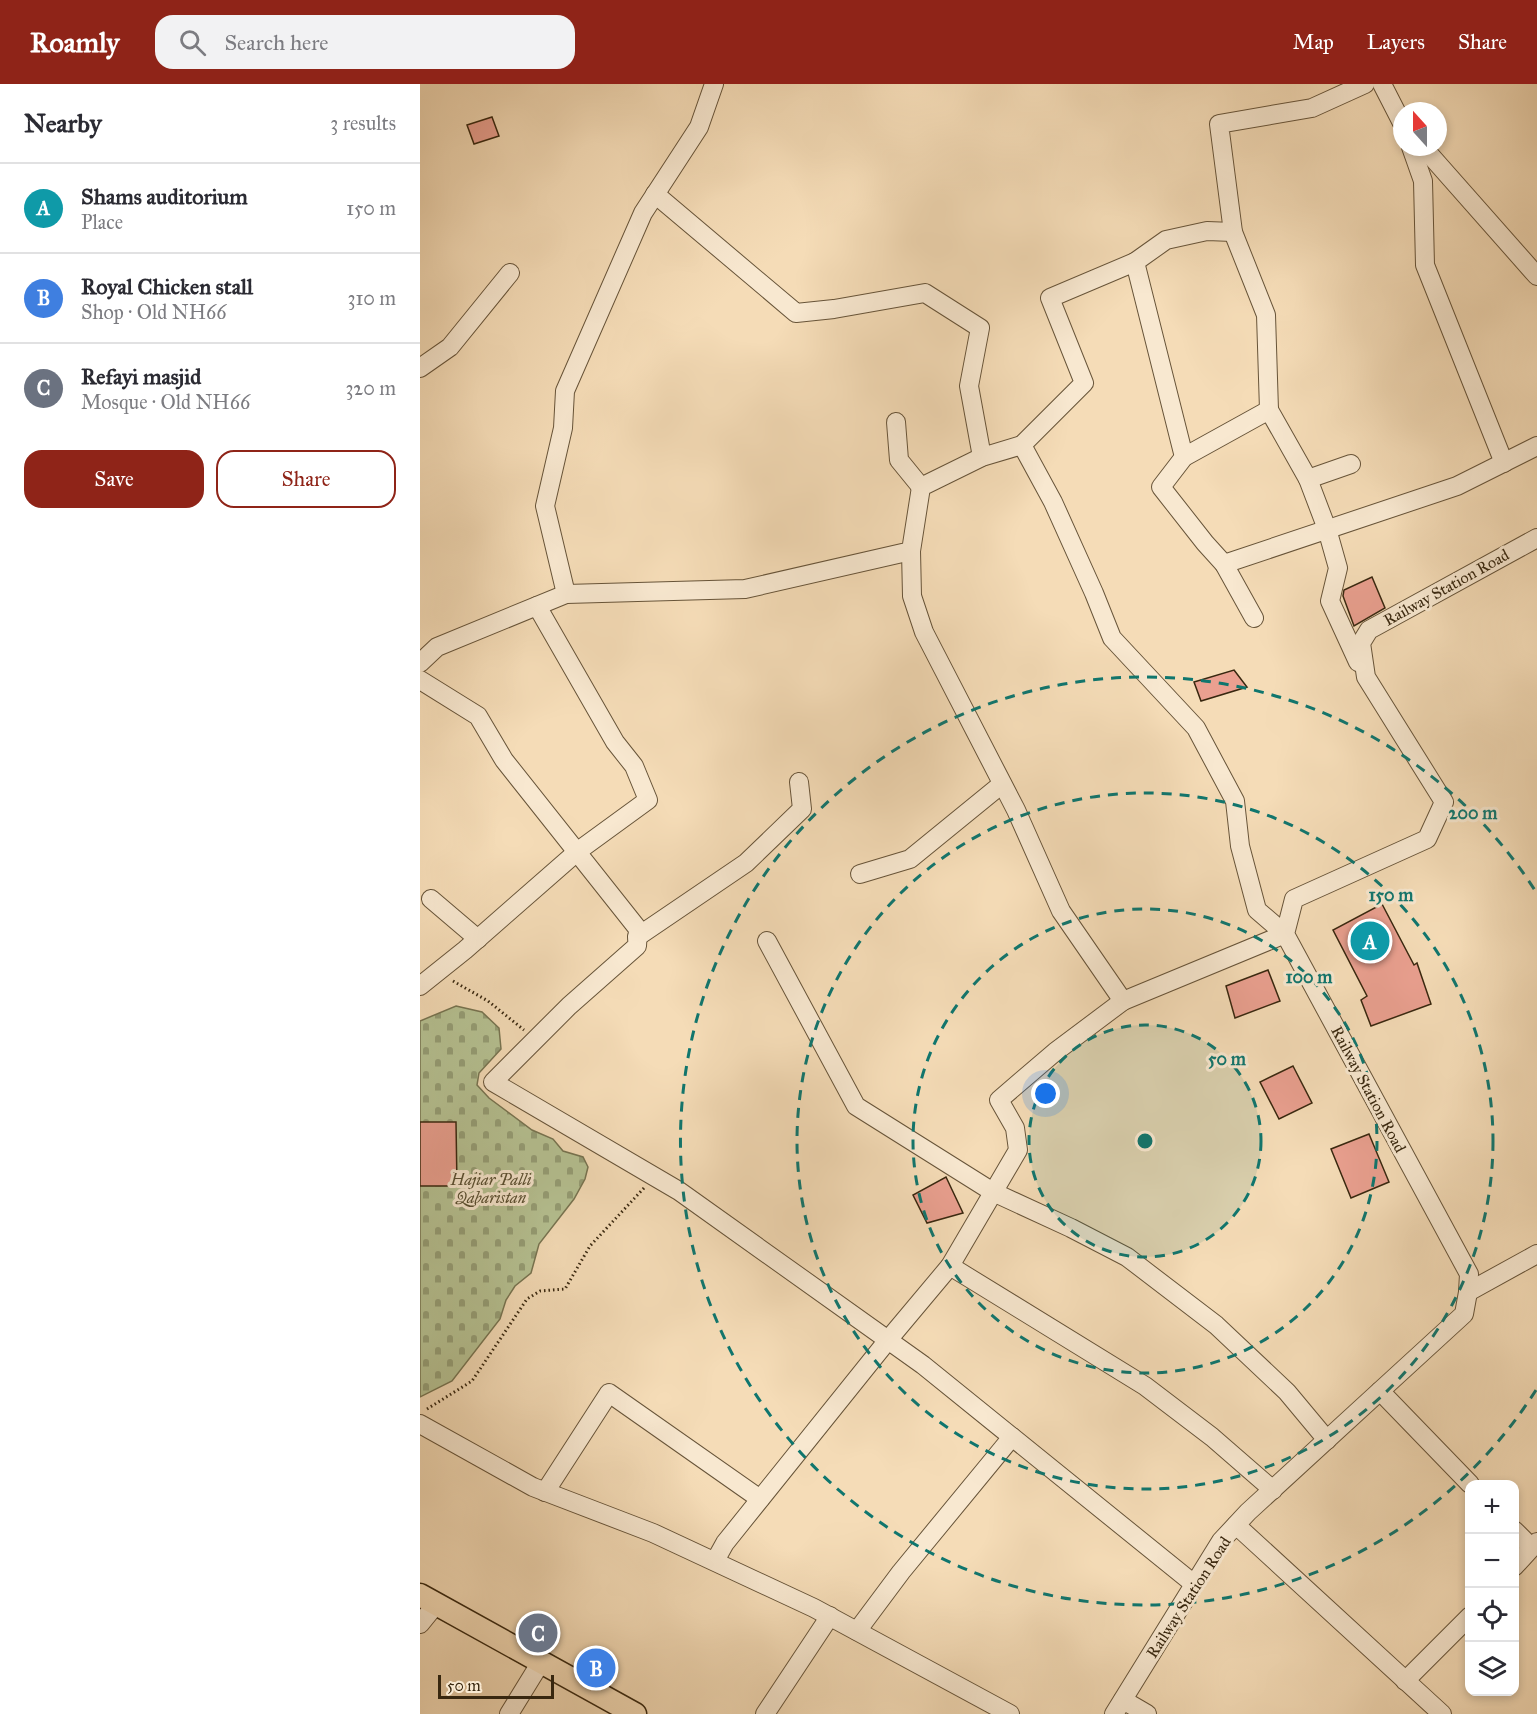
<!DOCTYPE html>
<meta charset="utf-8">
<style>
:root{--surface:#fff;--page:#f2f2f3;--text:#2b2b33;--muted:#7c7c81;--line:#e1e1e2;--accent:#8f2418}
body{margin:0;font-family:"IM FELL Great Primer",serif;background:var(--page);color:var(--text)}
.controls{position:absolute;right:18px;bottom:18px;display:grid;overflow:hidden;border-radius:12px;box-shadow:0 3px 9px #0003}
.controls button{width:54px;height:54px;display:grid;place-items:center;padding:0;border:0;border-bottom:2px solid var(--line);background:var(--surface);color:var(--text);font:30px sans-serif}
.compass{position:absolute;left:973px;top:18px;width:54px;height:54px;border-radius:50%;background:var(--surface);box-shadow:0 3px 9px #0003;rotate:339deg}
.scale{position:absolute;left:18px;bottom:15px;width:116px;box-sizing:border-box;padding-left:6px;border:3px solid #38270f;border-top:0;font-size:16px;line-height:21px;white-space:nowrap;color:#38270f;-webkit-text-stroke:4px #f8e8d0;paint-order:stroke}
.you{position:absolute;left:626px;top:1010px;width:21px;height:21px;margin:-15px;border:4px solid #fff;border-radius:50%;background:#1a73e8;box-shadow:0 0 0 9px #1a73e833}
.badge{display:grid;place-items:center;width:39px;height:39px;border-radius:50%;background:var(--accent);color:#fff;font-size:20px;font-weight:700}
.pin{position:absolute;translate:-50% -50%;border:3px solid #fff;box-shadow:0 2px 6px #0006}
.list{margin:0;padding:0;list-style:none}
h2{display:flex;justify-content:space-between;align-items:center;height:78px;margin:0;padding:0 24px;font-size:26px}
h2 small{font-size:20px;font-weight:400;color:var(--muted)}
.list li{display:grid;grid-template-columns:39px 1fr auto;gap:18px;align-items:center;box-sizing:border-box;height:90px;padding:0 24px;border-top:2px solid var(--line)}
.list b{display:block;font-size:22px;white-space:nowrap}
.list p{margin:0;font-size:20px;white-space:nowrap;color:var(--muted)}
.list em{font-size:20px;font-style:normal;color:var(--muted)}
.actions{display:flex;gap:12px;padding:18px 24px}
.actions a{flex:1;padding:14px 0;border:2px solid var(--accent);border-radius:18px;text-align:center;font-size:21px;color:var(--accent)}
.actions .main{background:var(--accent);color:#fff}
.icon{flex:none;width:33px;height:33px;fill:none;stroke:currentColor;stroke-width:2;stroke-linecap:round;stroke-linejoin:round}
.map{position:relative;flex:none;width:1117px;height:1630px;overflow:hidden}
header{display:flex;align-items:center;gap:36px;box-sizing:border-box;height:84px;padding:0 30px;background:var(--accent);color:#fff}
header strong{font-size:28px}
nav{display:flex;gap:33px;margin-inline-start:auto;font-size:21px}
.search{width:420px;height:54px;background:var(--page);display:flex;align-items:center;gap:15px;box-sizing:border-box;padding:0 21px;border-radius:18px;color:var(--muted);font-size:22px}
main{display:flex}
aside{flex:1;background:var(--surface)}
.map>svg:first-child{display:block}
.cemetery{fill:url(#cemetery-stones);stroke:#777451;stroke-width:1.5}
.building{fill:#eaa090;stroke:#38270f;stroke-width:1.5}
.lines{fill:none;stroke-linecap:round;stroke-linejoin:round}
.minor-casing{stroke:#675439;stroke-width:20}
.major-casing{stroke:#38270f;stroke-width:25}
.path{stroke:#38270f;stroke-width:3;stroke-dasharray:1.5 3;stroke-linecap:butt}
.minor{stroke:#f8e8d0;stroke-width:18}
.major{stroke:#f5dcb7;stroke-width:22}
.ring{fill:none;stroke:#0f766e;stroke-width:3;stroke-dasharray:10 8}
.labels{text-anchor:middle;stroke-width:6;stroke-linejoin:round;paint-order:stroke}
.street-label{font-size:16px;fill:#38270f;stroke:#f8e8d0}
.park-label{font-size:16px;font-style:italic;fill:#584e30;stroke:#f8e8d0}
.centre{fill:#0f766e;stroke:#f8e8d0;stroke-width:3}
.ring-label{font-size:18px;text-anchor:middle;font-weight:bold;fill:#0f766e;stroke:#f8e8d0;stroke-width:6;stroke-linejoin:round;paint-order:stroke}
</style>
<header>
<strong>Roamly</strong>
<div class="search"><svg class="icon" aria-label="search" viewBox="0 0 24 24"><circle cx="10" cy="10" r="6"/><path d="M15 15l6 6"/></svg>Search here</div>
<nav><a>Map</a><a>Layers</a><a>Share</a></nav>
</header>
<main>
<aside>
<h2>Nearby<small>3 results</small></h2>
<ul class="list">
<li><span class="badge" style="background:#0f9aa8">A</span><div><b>Shams auditorium</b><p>Place</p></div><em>150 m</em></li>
<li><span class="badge" style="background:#3f7fe0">B</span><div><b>Royal Chicken stall</b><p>Shop · Old NH66</p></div><em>310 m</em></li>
<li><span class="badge" style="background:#6b7280">C</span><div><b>Refayi masjid</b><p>Mosque · Old NH66</p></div><em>320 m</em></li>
</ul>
<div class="actions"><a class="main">Save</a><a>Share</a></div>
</aside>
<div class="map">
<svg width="1117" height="1630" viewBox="0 0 1117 1630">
<defs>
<pattern id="cemetery-stones" width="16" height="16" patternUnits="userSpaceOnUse" patternTransform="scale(1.5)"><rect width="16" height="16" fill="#b6c293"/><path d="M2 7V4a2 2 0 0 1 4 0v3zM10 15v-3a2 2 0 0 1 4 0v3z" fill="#959e76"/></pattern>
</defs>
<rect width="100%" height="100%" fill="#f5dcb7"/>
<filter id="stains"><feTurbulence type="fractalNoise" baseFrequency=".00333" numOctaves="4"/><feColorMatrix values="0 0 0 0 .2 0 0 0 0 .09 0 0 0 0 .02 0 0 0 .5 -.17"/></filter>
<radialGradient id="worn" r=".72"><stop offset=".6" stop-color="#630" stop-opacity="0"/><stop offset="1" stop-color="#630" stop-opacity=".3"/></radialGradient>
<polygon class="cemetery" points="36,922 62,928 79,944 81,965 59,989 57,1001 69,1014 112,1046 133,1055 143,1067 163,1073 168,1083 165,1095 154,1115 119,1160 111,1189 95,1202 86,1216 80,1235 32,1297 0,1313 0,937"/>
<g class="building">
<polygon points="72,33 79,52 54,60 47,41"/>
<polygon points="952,493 965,524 934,542 923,512 924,506"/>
<polygon points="814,586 827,603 781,617 774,598"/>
<polygon points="962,820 994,881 997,879 1011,920 951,942 941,916 947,912 913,846"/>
<polygon points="848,886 860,917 815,934 806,902"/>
<polygon points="873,982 892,1019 859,1035 840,998"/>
<polygon points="0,1038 36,1038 37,1102 0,1102"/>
<polygon points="949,1050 969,1098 931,1114 911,1065"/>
<polygon points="526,1093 543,1129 507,1139 493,1111"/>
</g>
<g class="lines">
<defs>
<g id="minor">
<polyline points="962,0 982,39"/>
<polyline points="991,63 1003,97 1005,181 1084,379"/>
<polyline points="1003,63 1117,192"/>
<polyline points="235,110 376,229 414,225 505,209 560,244 549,302 562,373"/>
<polyline points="715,178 764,373"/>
<polyline points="0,284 30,263 90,189"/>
<polyline points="849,326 846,231 813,148 799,40 892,24 945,0"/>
<polyline points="476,338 479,376 501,403"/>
<polyline points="602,361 664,299 630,214 715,178 746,156 787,147 813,148"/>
<polyline points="931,380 888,395 907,445 918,484 910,517 938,578"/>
<polyline points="491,467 492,512 504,548 596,726 641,827 703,917"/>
<polyline points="804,480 1037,402 1117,362"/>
<polyline points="146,510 125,422 143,344 145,307 223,129 279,43 294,0"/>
<polyline points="834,534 804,480 785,459 741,403 764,373 849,326 888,395"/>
<polyline points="0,579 17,563 146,510 325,505 491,467 501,403 562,373 602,361 633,418 674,509 692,554 776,644 815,717 820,762 837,826 865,850 703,917 635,968 579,1016 595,1044 598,1066 530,1182 468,1256 305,1459 295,1477"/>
<polyline points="0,596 58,632 84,676 218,845 217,862 149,922 73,998 259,1107 503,1281 774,1500"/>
<polyline points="440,790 490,775 582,700"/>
<polyline points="11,815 58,855"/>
<polyline points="217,853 326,779 382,725 379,698"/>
<polyline points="347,857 436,1022 573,1108 651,1144 707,1173 796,1241 867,1308 907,1356"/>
<polyline points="0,902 45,866 158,767 228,716 214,682 195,658 117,522"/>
<polyline points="530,1182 725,1302 792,1353 853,1406"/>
<polyline points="1048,1208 1117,1170"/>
<polyline points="960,1307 1050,1400"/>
<polyline points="0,1340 113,1403 233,1449 394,1524 590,1630"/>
<polyline points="125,1408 189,1309 340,1415"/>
<polyline points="816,1441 1022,1630"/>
<polyline points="1094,1446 1111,1463"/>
<polyline points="1094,1483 1117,1458"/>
<polyline points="0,1540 17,1519"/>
<polyline points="437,1547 481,1488 592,1353"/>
<polyline points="985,1597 1050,1532"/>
<polyline points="703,1616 727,1630"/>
<polyline points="89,1630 121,1578"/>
<polyline points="345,1630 410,1532"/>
<polyline points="694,1630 801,1457 828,1428 1044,1230 1048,1208 1049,1190 865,850 874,815 1007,755 1024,718 946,593 941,559 949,546 1117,454"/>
</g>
<polyline id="major" points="0,1511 215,1630"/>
</defs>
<use href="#minor" class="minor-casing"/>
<use href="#major" class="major-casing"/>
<g class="path">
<polyline points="33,897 68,917 104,946"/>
<polyline points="7,1325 52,1297 107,1215 120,1207 145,1205 170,1162 224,1104"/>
</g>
<use href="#minor" class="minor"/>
<use href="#major" class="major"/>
</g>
<circle cx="725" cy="1057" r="116" fill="#0f766e" fill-opacity=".12"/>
<g class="ring">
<circle cx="725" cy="1057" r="116"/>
<circle cx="725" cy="1057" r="232"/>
<circle cx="725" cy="1057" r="348"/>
<path d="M1116 1306A464 464 0 1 1 1116 808"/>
</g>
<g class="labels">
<g class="street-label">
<text transform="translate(1026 503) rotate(-29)" y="6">Railway Station Road</text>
<text transform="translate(949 1005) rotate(62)" y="6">Railway Station Road</text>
<text transform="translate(768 1513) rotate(-57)" y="6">Railway Station Road</text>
</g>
<g class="park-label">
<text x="71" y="1101">Hajiar Palli<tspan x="71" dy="18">Qabaristan</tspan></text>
</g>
</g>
<circle cx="725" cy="1057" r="9" class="centre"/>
<g class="ring-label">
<text x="1053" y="735">200 m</text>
<text x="971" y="817">150 m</text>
<text x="889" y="899">100 m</text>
<text x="807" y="981">50 m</text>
</g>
<rect width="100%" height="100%" filter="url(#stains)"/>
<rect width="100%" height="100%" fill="url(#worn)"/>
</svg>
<div class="controls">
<button>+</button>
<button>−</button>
<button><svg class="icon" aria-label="locate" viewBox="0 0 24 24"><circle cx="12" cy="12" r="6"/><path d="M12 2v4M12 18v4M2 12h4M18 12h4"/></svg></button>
<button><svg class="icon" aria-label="layers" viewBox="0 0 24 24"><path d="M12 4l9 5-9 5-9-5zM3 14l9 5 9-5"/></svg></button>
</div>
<svg class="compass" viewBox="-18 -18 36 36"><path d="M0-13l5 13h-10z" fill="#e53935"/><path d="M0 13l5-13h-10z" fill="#7c7c81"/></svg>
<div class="scale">50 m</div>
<div class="you"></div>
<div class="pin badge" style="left:950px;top:857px;background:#0f9aa8">A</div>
<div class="pin badge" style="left:176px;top:1584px;background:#3f7fe0">B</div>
<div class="pin badge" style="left:118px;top:1549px;background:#6b7280">C</div>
</div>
</main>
